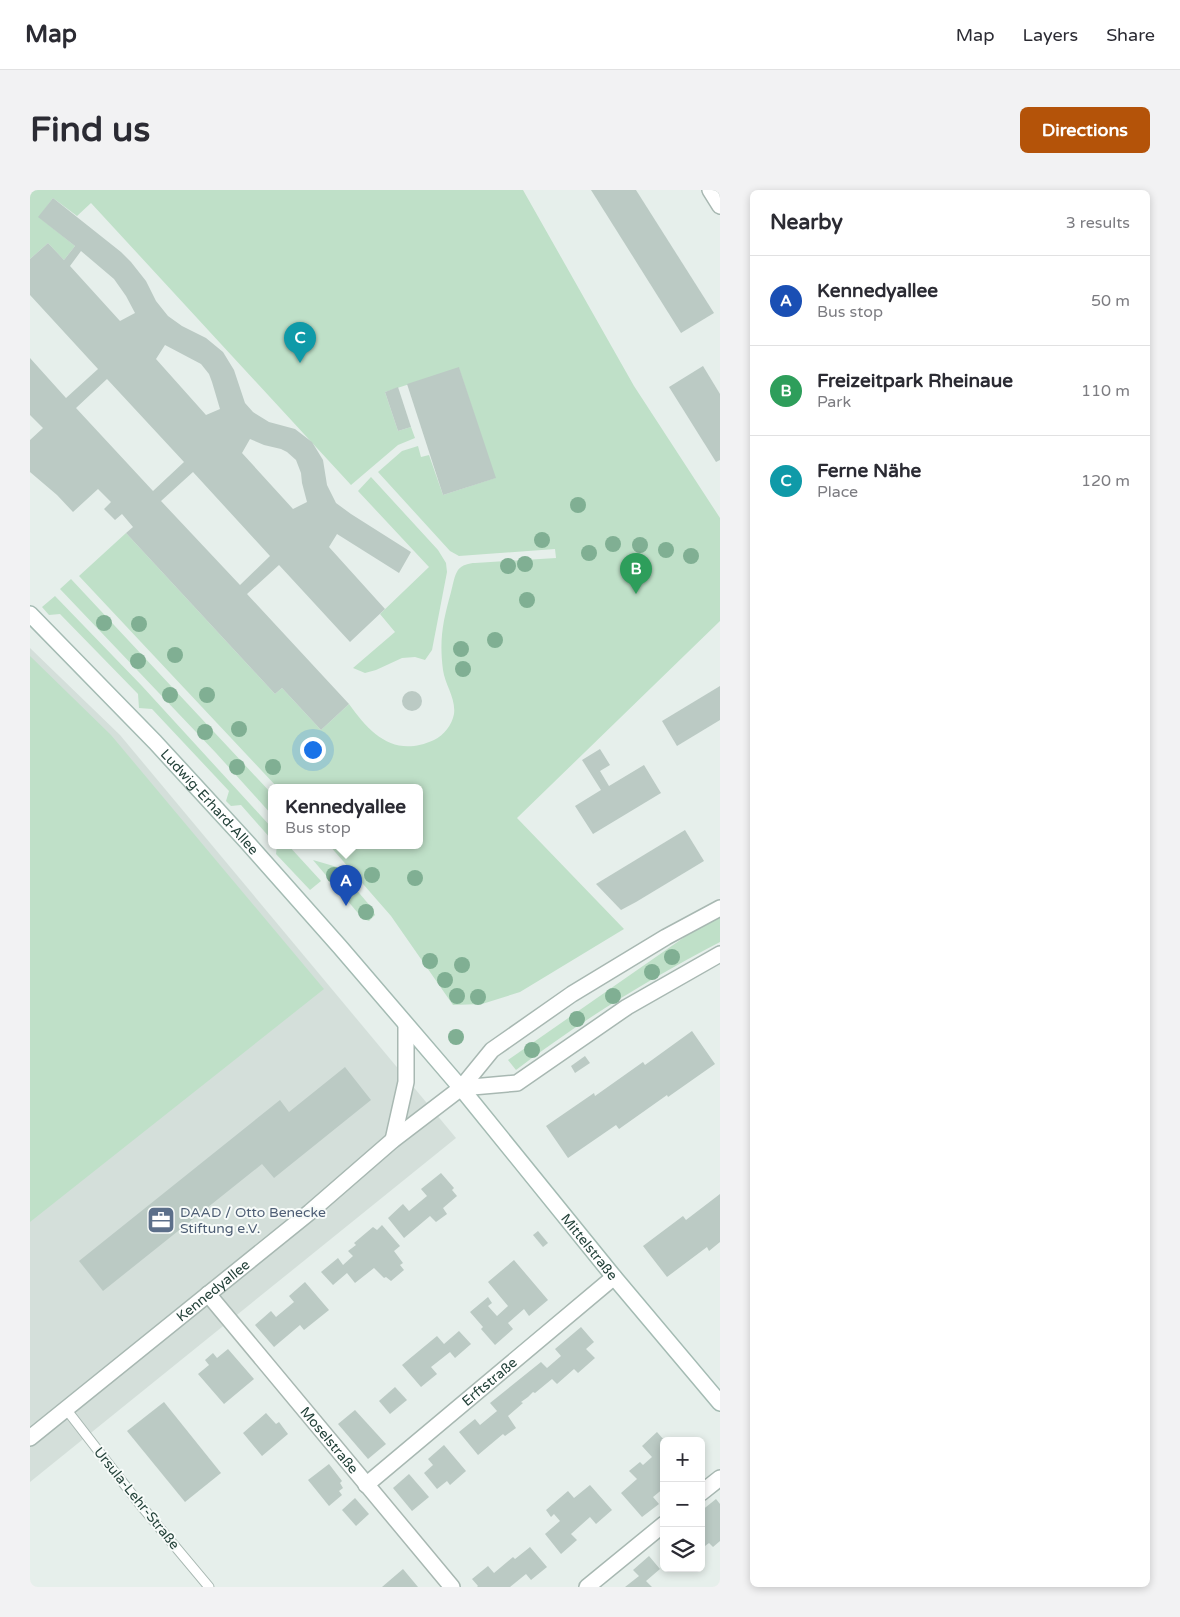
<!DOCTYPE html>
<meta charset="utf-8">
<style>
:root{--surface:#fff;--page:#f2f2f3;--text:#2b2b33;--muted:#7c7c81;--line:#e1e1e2;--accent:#b45309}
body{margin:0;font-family:"Varela Round",sans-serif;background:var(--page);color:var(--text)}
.controls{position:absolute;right:15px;bottom:15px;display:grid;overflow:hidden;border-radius:8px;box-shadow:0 2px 8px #0003}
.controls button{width:45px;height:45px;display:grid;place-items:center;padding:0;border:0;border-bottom:1px solid var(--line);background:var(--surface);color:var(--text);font:25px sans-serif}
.you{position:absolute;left:282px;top:559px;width:18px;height:18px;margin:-12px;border:4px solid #fff;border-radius:50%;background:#1a73e8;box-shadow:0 0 0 8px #1a73e833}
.badge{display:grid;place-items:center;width:32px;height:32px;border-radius:50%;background:var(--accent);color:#fff;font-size:16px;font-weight:700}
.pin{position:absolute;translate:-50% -41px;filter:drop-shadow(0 1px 2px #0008)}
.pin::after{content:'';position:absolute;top:26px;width:18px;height:15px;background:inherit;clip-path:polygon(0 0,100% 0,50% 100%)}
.popup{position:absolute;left:238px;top:594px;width:155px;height:65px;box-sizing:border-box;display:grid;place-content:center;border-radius:8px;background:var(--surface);filter:drop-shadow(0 1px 4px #0005);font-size:16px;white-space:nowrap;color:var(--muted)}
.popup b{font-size:19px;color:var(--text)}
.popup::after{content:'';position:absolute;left:50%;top:100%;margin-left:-10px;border:10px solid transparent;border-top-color:var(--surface)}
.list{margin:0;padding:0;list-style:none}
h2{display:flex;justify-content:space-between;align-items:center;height:65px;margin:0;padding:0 20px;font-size:21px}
h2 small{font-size:16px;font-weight:400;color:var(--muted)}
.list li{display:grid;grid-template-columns:32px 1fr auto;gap:15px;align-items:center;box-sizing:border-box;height:90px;padding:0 20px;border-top:1px solid var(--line)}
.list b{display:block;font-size:19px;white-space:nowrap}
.list p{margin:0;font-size:16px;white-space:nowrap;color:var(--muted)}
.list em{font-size:16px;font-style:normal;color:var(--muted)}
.icon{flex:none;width:28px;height:28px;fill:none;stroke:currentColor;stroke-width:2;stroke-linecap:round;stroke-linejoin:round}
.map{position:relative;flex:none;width:690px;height:1397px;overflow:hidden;border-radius:8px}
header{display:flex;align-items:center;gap:30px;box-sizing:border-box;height:70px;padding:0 25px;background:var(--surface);border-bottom:1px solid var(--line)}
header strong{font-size:24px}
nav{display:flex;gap:28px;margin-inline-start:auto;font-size:18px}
.intro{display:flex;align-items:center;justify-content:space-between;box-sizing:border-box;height:120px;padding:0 30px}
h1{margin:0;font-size:35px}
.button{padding:12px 22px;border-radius:8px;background:var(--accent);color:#fff;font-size:18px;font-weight:700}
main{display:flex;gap:30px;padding:0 30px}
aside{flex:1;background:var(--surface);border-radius:8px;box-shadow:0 2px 8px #0003}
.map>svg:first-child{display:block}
.built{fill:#d4dfda}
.green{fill:#bfe0c8}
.building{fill:#bbcac4;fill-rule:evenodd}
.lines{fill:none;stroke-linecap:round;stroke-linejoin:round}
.service-casing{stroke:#a8b8b2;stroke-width:11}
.minor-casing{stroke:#a8b8b2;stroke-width:18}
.tertiary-casing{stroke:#a8b8b2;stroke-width:18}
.secondary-casing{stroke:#a4bbb3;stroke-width:18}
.service{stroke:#fff;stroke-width:9}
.minor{stroke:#fff;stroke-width:15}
.tertiary{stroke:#fff;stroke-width:15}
.secondary{stroke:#fff;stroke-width:15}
.tree{fill:#80af93}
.labels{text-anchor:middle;stroke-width:4;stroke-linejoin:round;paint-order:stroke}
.street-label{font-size:14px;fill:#24423a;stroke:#f7fbf9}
.service-label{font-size:14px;fill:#4e5e75;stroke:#f7fbf9;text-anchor:start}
</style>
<header>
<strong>Map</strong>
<nav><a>Map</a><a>Layers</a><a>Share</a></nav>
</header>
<div class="intro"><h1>Find us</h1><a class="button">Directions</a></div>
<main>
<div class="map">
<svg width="690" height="1397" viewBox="0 0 690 1397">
<rect width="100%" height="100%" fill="#e6efeb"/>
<polygon class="built" points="0,458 90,545 426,948 0,1292"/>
<g class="green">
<path d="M0,0H493L604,196L690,328V431L487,628L594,739L490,802L452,814L423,815L361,726L299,655H390V597H247L49,386L96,343L245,504L252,498L291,540L319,514C341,545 365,568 404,550C414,545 422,535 424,524C426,508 415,495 413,480C409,449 413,431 421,402C423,395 424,386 428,380C432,375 439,373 445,373L526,368L525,359L429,366L420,361L348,282L372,261L388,256L391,267L399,265L413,305L465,288L429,178L355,202L368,241L381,237L385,248L368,255L321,295L61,13L47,26L23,8L9,27L45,56L34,70L18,53L0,69Z"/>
<polygon points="341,287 408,360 416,373 417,382 402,460 395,470 385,467 372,468 346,480 335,483 323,478 365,442 350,424 399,377 328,301"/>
<polygon points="41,389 242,604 242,625 186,563 30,399"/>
<polygon points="25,406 112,496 242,638 242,650 211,615 201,616 196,611 199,601 122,519 109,518 108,504 30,424 19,425 12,417"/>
<polygon points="0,466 81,545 294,799 0,1032"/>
<polygon points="247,655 258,655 291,691 280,700 246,664"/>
<polygon points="283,670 307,677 341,717 345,725 339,731 333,729"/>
<path d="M690,727V752C619,789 549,832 486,880L478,870L656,746Z"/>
</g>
<g class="building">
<polygon points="561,0 606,0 684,123 651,143"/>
<path d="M23,8L91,62L101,72L116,91L126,111L138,126L152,136L176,148L193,162L204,180L215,213L223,222L239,232L265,239L282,252L293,270L297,295L306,313L321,324L381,362L369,383L307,344L299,357L355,419L320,452L249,375L217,404L319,514L291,540L252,498L245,504L96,343L103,337L92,324L85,330L74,319L81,312L68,299L43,322L27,305L0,282V250L13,238L0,225V168L36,208L68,179L0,105V69L18,53L34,70L45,56L8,27ZM51,61L84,89L96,106L105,123L90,131L40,76ZM135,155L171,174L179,184L182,192L190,219L176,225L126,169ZM77,189L154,272L123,301L46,218ZM220,249L234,255L251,259L257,262L266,270L271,283L272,293L277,312L263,319L212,263ZM163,282L240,366L210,395L131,311Z"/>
<polygon points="673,176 690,204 690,270 686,272 639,197"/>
<polygon points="429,177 466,288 413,305 377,194"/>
<polygon points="368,197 381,237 368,241 355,202"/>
<polygon points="690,496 690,530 647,556 632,531"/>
<circle cx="382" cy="511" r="10"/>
<polygon points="570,559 580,575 570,581 579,596 614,575 631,603 563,644 545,616 571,600 552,570"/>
<polygon points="655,640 674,671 606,712 591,720 566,694"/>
<polygon points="662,841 685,874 638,907 637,905 589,939 586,935 538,968 516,936 564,903 565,906 613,872 615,875"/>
<polygon points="555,866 560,873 545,883 541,876"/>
<polygon points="315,877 341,910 244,988 232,974 73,1101 49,1071 250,910 259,922"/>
<polygon points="411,983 424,998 422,1000 427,1006 413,1018 417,1024 406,1032 400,1026 374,1048 358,1028 373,1014 379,1021 397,1006 391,999"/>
<polygon points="690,1004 690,1052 679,1061 677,1057 637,1087 613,1056 653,1026 656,1030"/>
<polygon points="352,1035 370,1056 364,1061 373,1073 370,1075 374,1080 361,1091 356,1087 354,1088 344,1078 325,1093 317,1083 303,1095 291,1082 308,1068 313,1075 323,1066 318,1061 326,1055 324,1053 343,1037 347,1040"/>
<polygon points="508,1041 518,1053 513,1057 503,1045"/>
<polygon points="484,1070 518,1110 499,1126 494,1119 478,1133 483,1139 465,1155 451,1139 453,1137 440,1122 458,1107 462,1113 458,1116 467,1126 478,1116 458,1092"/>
<polygon points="275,1092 299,1120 274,1140 270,1135 244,1157 225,1135 241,1121 246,1127 264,1112 259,1106"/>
<polygon points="551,1137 564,1152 556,1159 565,1168 548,1183 544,1179 527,1194 522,1189 505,1203 503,1202 498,1207 491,1212 493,1213 478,1226 486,1238 475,1246 473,1244 448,1265 429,1242 445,1229 450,1235 467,1221 460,1213 511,1172 517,1178 531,1166 525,1159"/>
<polygon points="429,1141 441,1154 425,1168 420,1162 401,1177 407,1184 391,1197 372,1175 407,1146 414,1154"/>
<polygon points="198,1159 224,1189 194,1214 168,1184 179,1175 175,1170 183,1163 187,1168"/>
<polygon points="365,1197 377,1210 360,1224 349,1211"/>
<polygon points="134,1212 191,1283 155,1312 97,1241"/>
<polygon points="325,1220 356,1254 338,1269 308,1234"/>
<polygon points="236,1223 246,1234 249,1232 258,1244 232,1266 213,1243"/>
<polygon points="627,1242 634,1250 634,1298 623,1307 629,1314 612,1327 591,1303 607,1289 599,1281 610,1272 613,1275 622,1267 612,1256"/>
<polygon points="414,1255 436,1281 420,1295 417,1291 407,1299 394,1283 403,1275 398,1269"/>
<polygon points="299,1274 312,1291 310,1293 313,1298 309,1301 312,1305 299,1316 278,1290"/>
<polygon points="379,1284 399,1307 382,1321 363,1298"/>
<polygon points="560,1295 582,1320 566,1334 560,1327 541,1344 547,1350 531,1364 515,1344 530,1331 524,1324 521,1327 516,1320 538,1301 544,1308"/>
<polygon points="325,1308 339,1324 326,1336 312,1320"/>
<polygon points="686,1309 690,1314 690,1351 683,1357 679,1353 671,1359 671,1332 675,1329 671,1324 671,1321"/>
<polygon points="500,1357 517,1377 501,1390 496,1384 480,1397 447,1397 448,1396 442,1389 458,1376 464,1383 483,1367 485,1369"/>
<polygon points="619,1366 630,1379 616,1391 622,1397 595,1397 609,1386 603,1380"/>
<polygon points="373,1379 388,1397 352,1397"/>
</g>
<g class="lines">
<defs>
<polyline id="service" points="36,1219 108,1312 179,1397"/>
<g id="minor">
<polyline points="680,0 690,16"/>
<polyline points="431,898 462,860 542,804 636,747 690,718"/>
<polyline points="431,898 487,893 597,817 690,764"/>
<path id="s1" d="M178,1104L422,1397"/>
<path id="s2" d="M336,1295L584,1087"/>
<polyline points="671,1303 690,1288"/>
<polyline points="557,1397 634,1334"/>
</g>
<g id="tertiary">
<polyline points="363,950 376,892 376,835"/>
<path id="s3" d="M0,1248L280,1022L363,950L431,898"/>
</g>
<g id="secondary">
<path id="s4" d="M0,424L125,552L216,651L310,757L431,898L584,1087L690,1213"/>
</g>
</defs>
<use href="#service" class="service-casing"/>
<use href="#minor" class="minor-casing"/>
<use href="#tertiary" class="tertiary-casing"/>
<use href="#secondary" class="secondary-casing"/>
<use href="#service" class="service"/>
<use href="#minor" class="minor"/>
<use href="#tertiary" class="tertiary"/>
<use href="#secondary" class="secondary"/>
</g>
<g class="tree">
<circle cx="548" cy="315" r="8"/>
<circle cx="512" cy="350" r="8"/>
<circle cx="583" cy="354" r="8"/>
<circle cx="610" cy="355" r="8"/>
<circle cx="636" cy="360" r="8"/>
<circle cx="559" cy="363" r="8"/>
<circle cx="661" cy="366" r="8"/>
<circle cx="495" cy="374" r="8"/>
<circle cx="478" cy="376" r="8"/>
<circle cx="497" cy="410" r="8"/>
<circle cx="74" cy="433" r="8"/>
<circle cx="109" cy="434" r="8"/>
<circle cx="465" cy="450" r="8"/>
<circle cx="431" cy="459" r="8"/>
<circle cx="145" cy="465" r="8"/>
<circle cx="108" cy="471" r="8"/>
<circle cx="433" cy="479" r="8"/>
<circle cx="140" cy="505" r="8"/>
<circle cx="177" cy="505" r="8"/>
<circle cx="209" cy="539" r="8"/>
<circle cx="175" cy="542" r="8"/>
<circle cx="207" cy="577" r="8"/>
<circle cx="243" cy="577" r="8"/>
<circle cx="304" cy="685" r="8"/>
<circle cx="342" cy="685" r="8"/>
<circle cx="385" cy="688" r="8"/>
<circle cx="336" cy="722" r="8"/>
<circle cx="642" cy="767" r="8"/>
<circle cx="400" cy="771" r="8"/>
<circle cx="432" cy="775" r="8"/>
<circle cx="622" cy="782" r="8"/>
<circle cx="415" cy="790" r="8"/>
<circle cx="427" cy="806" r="8"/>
<circle cx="583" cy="806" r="8"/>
<circle cx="448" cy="807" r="8"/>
<circle cx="547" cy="829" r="8"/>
<circle cx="426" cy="847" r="8"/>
<circle cx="502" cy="860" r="8"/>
</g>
<defs>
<symbol id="office-square" viewBox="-11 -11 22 22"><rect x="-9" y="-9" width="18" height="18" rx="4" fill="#5c6f8a" stroke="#f7fbf9"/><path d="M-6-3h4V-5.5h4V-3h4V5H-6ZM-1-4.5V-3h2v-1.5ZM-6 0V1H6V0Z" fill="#fff"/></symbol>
</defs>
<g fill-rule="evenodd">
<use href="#office-square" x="115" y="1014" width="32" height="32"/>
</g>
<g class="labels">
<g class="street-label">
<text dy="5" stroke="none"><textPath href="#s4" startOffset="260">Ludwig-Erhard-Allee</textPath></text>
<text dy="5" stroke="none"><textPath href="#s4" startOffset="845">Mittelstraße</textPath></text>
<text dy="5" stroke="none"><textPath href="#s3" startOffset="235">Kennedyallee</textPath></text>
<text dy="5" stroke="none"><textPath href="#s2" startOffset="161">Erftstraße</textPath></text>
<text dy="5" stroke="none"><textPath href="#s1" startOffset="190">Moselstraße</textPath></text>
<text transform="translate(107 1308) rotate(51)" y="5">Ursula-Lehr-Straße</text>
</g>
<g class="service-label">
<text x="150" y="1027">DAAD / Otto Benecke<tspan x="150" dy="16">Stiftung e.V.</tspan></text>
</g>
</g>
</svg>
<div class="controls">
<button>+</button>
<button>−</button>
<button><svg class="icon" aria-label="layers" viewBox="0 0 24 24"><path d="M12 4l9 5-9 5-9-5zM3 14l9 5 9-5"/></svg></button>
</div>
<div class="you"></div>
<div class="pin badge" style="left:316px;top:716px;background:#1a4fb4">A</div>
<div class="popup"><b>Kennedyallee</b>Bus stop</div>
<div class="pin badge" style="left:606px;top:404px;background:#2e9e5b">B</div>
<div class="pin badge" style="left:270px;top:173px;background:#0f9aa8">C</div>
</div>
<aside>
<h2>Nearby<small>3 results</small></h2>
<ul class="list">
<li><span class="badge" style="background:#1a4fb4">A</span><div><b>Kennedyallee</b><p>Bus stop</p></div><em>50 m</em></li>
<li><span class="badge" style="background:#2e9e5b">B</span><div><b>Freizeitpark Rheinaue</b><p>Park</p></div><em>110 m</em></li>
<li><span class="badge" style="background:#0f9aa8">C</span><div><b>Ferne Nähe</b><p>Place</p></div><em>120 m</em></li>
</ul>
</aside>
</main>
